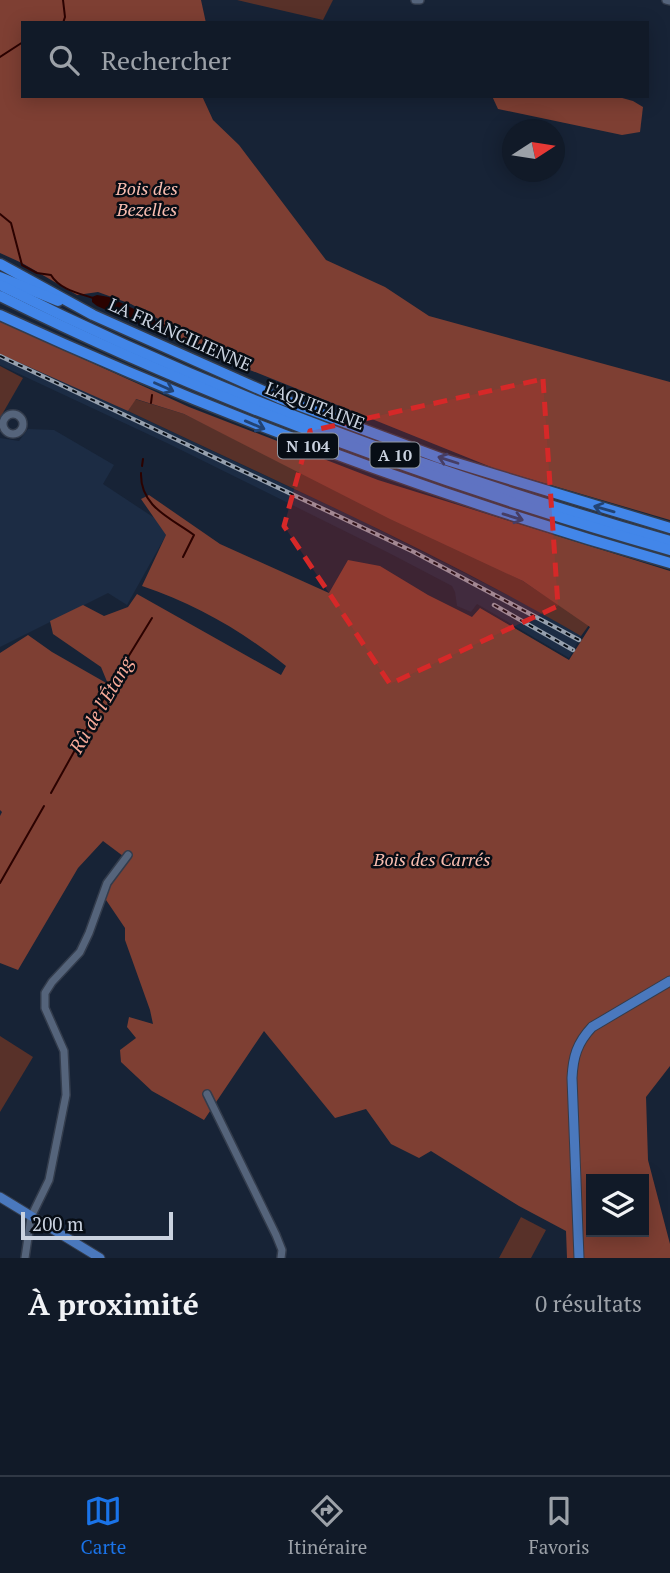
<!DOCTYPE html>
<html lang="fr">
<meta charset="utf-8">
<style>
:root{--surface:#111a28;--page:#1e2734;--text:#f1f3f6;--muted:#9ca1a8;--line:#303845;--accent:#1a73e8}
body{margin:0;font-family:"PT Serif",serif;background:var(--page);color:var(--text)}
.controls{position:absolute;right:21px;bottom:21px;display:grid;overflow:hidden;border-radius:0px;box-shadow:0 4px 18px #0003}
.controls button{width:63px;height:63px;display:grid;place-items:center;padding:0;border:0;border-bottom:2px solid var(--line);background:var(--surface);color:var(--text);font:35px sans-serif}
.compass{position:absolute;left:502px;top:119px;width:63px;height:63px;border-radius:50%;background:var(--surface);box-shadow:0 4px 18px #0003;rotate:78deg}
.scale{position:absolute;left:21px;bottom:18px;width:152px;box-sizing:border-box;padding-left:7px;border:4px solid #cad2df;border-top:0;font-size:19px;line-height:24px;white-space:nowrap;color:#cad2df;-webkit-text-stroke:5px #070d15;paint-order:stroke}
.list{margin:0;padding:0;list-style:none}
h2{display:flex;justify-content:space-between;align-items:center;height:91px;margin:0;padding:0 28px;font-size:30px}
h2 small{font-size:23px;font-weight:400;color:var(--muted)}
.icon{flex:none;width:38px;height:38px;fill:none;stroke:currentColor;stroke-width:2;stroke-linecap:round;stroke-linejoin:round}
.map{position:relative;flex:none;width:670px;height:1258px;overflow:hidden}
.search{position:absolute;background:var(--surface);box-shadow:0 4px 18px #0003;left:21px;right:21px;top:21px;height:77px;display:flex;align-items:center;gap:18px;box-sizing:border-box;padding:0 24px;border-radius:0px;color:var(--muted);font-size:26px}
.sheet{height:217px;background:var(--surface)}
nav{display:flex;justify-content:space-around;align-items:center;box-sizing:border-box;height:98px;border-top:2px solid var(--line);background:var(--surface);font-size:19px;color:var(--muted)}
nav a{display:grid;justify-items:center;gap:4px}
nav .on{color:var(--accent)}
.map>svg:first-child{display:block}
.built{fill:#1c2c44}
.green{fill:#583129}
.forest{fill:#7e3f33;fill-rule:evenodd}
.water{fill:#2b0200}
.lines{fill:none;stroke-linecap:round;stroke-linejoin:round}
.stream{stroke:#2b0200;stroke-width:2}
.minor-casing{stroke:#333c4c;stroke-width:10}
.major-casing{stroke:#333c4c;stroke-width:11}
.highway-casing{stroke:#333c4c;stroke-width:13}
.minor{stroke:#55647b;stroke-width:7}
.major{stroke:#4a78bd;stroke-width:9}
.highway{stroke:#4286e9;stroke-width:10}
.rail-casing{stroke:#959fad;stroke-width:4.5}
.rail{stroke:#070d15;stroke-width:2;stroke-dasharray:5;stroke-linecap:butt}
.oneway{stroke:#224374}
.marked{fill:#d62828;fill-opacity:0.2;stroke:#d62828;stroke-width:5;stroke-dasharray:14 9;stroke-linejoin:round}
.labels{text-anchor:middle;stroke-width:5;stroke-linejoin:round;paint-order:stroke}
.shield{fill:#070d15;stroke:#9097a2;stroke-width:2}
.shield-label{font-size:16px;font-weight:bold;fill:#cad2df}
.park-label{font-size:18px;font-style:italic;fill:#f9bdb0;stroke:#070d15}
.street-label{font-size:18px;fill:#cad2df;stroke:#070d15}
.water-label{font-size:19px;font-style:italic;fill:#f6a998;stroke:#070d15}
</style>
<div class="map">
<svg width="670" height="1258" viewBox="0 0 670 1258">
<rect width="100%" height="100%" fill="#172336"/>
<g class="built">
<polygon points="0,351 358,519 535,609 581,636 569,658 477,604 471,612 457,606 455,592 452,586 389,553 167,443 0,365"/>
<polygon points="28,429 54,430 114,465 103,484 156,519 166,535 127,605 108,593 0,647 0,438 19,441"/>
</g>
<g class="green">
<polygon points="237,0 333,0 323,20"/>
<polygon points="0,366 23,378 0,418"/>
<path d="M135,399L184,414L523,581L589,625L581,636C435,551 280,483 128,411Z"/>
<polygon points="0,1036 33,1057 0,1112"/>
<polygon points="521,1217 546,1230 531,1258 499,1258"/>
</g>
<g class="forest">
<polygon points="0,0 201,0 206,23 23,23 23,96 202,96 213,120 239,145 326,260 385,287 429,316 670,382 670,520 496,469 163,335 164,322 131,304 98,292 77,295 22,263 0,253"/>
<polygon points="492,96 615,96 633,101 643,107 640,132 622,135 498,109"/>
<path d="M0,321L189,407L378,480L670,571V1066L646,1097L648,1160L670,1244V1258H567L566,1231L519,1206L431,1151L419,1158L391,1144L366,1109L335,1118L264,1031L204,1120L152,1091L121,1062L120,1050L136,1038L127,1027L129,1017L153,1024L150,1010L125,940V928L104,897L127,859L103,841L78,868L18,970L0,963V816L2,812L0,810V653L28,635L52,652L108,684L101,667L53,634L50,621L83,605L104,616L128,607L137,594L281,675L286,666C242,631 196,604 142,586L166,535L141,499L149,495L220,544L329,593L348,560L380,566L428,595L472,617L480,608L569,660L590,627L523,581L390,519L184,414L136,399L128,411L0,354ZM591,1179H644V1232H591Z"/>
</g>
<polygon class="water" points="97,295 109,297 155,319 156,326 153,328 146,327 97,306 92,302 92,297"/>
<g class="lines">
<g class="stream">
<polyline points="63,23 65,17 63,0"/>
<polyline points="0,57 23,42"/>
<path d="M0,214L11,223L22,265L37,273L51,275C59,289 78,293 93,298"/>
<polyline points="156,324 174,327 177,330 177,339"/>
<polyline points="151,403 152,395"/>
<polyline points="142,466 143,459"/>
<path d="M141,473C140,507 171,518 194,535L183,557"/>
<polyline points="51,793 114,680 152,618"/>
<polyline points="0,883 44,806"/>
</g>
<defs>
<g id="minor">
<polyline points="415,0 420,0"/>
<polyline points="666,0 670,1"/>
<circle cx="13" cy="424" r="10"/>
<polyline points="207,1094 276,1235 282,1250 281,1258"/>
<polyline points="25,1258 31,1217 49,1180 66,1095 64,1051 45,1008 45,993 52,982 80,952 89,933 107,883 128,855"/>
</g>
<g id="major">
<polyline points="0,1197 100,1258"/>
<path d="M579,1258L572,1078C573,1057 577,1043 592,1027L670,981"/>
</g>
<g id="highway">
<polyline points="0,264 93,315 279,398 440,458 670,528"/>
<polyline points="0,277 58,301"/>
<path d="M0,285C218,395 436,474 670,541"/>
<path d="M0,296C215,403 439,484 670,550"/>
<path d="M0,315C217,415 440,498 670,563"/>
</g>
</defs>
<use href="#minor" class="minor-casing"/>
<use href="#major" class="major-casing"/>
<use href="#highway" class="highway-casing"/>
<use href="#minor" class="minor"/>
<use href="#major" class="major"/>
<use href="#highway" class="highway"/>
<defs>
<g id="rail">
<polyline points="0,356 414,552 579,640"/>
<polyline points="494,605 573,650"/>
</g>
</defs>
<use href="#rail" class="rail-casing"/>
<use href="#rail" class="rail"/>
</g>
<defs><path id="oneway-shaft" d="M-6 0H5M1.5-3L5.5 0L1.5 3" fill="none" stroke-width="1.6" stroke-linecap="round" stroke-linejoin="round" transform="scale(1.75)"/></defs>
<g class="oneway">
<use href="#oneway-shaft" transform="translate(164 387) rotate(24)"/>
<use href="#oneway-shaft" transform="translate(255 425) rotate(23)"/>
<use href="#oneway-shaft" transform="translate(448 460) rotate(-162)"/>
<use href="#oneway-shaft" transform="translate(604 509) rotate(-164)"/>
<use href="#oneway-shaft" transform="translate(513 517) rotate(17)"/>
</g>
<path class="marked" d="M543,379L558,606L390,684L284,526L310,431Z"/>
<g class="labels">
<g class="shield">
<rect x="278" y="433.5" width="60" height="25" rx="5"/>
<rect x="370.5" y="442.5" width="49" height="25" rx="5"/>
</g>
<g class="shield-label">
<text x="308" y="452">N 104</text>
<text x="395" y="461">A 10</text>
</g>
<g class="park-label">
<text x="147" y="195">Bois des<tspan x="147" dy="21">Bezelles</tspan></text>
<text x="432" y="866">Bois des Carrés</text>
</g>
<g class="street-label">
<text transform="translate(180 335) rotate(24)" y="6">LA FRANCILIENNE</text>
<text transform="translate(315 406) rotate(21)" y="6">L'AQUITAINE</text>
</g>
<g class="water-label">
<text transform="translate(101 705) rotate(-60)" y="7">Rû de l'Étang</text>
</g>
</g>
</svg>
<div class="controls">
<button><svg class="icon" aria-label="layers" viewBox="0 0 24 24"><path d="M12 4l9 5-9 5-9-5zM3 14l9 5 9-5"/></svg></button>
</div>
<svg class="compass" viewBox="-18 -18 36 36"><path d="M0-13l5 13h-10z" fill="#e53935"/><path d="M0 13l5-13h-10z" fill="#9ca1a8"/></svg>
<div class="scale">200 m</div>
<div class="search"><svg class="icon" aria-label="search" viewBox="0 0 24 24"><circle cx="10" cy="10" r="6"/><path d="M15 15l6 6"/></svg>Rechercher</div>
</div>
<section class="sheet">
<h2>À proximité<small>0 résultats</small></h2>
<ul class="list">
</ul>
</section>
<nav>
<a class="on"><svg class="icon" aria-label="map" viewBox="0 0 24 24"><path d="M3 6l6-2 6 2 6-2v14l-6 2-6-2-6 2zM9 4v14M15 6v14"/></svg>Carte</a>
<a><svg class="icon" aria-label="directions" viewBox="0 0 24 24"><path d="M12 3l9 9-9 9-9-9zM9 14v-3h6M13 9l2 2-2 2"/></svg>Itinéraire</a>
<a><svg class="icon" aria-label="saved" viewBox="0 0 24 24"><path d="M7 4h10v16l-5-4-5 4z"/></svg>Favoris</a>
</nav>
